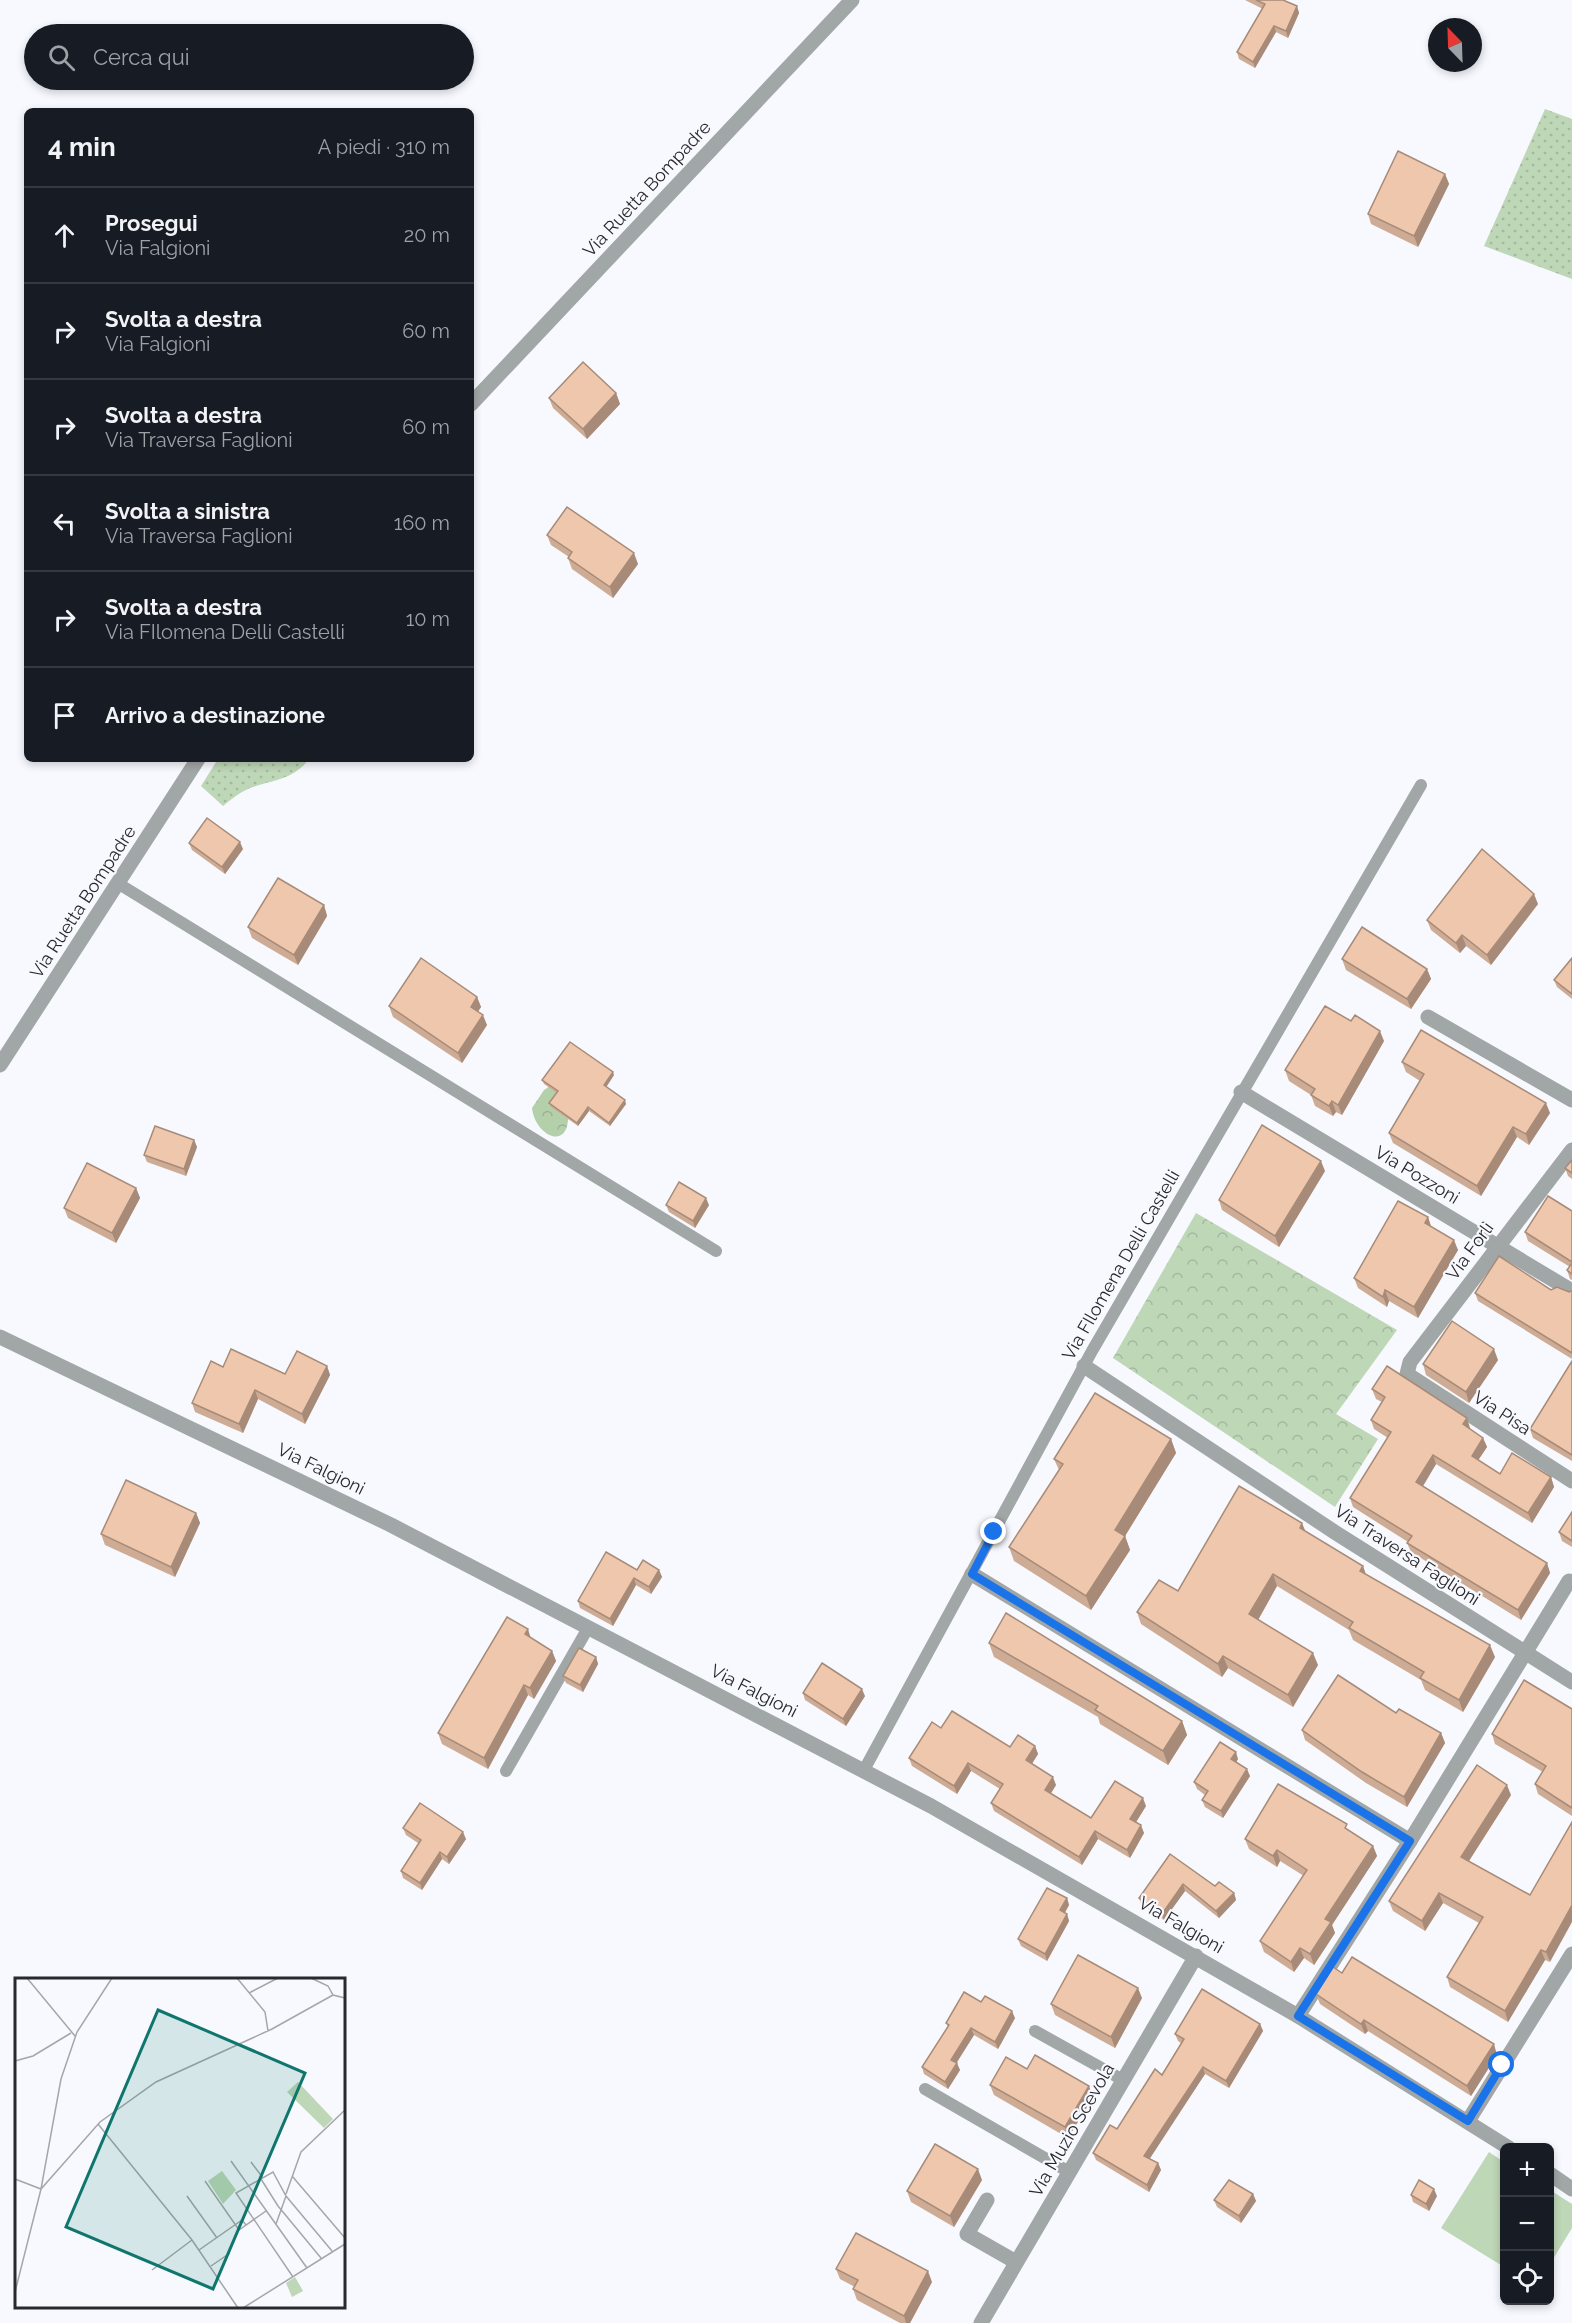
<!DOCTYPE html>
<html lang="it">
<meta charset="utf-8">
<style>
:root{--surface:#171b24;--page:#242831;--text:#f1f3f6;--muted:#9ea1a6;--line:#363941}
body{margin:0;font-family:Raleway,sans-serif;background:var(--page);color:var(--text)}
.controls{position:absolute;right:18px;bottom:18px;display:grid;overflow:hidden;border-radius:9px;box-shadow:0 3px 9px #0003}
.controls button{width:54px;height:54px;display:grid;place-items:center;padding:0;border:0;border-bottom:2px solid var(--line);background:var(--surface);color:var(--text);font:30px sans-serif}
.compass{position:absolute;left:1428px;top:18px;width:54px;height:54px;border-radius:50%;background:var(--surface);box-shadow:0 3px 9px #0003;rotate:337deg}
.stop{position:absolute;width:18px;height:18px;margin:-14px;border:4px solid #1a73e8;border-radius:50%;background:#fff}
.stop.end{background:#1a73e8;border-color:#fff;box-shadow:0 2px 6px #0008}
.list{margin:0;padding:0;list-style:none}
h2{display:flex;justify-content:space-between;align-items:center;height:78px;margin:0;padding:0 24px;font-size:26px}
h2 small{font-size:20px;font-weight:400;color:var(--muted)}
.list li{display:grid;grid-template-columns:39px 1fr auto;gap:18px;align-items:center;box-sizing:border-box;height:96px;padding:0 24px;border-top:2px solid var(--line)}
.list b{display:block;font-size:22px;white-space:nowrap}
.list p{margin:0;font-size:20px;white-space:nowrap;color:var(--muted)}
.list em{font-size:20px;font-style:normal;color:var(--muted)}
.icon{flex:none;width:33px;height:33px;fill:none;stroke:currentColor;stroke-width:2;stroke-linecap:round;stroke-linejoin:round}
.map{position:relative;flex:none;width:1572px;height:2323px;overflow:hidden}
.search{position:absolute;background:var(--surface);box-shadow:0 3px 9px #0003;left:24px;top:24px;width:450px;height:66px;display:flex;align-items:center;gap:15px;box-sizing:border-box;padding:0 21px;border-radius:33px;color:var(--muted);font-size:22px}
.panel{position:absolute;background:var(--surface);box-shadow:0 3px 9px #0003;left:24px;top:108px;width:450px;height:654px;border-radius:9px}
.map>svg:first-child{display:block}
.grass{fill:url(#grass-dots)}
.forest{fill:url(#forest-crowns)}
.park{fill:url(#park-crowns)}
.pitch{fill:#bed7b7}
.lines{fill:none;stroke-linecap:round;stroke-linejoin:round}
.lane{stroke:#a1a6a7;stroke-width:12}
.street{stroke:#a1a6a7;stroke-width:15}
.wall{fill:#ceab94}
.shaded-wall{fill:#a78b78}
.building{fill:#efc7ac;stroke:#a78b78;stroke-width:1.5}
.route{stroke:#1a73e8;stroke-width:8}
.labels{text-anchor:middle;stroke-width:4.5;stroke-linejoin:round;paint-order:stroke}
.street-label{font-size:18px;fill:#29292d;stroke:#f7f9fe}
.inset-road{fill:none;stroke:#a5a6aa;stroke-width:1.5}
.view{fill:#0f766e;fill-opacity:0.15;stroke:#0f766e;stroke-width:3}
.inset-edge{fill:none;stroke:#29292d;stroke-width:3}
</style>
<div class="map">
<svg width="1572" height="2323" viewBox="0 0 1572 2323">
<defs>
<pattern id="grass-dots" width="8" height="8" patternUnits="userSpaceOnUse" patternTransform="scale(1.5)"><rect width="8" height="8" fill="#bed7b7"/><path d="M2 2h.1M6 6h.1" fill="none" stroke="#a3b99e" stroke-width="1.8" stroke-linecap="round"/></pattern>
<pattern id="forest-crowns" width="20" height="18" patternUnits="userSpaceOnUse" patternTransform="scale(1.5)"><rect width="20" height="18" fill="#b3d0ab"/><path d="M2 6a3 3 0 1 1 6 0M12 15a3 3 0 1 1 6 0" fill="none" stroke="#9ab393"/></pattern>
<pattern id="park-crowns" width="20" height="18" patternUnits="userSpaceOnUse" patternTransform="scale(1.5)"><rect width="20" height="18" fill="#bed7b7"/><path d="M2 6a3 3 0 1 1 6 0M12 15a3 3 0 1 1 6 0" fill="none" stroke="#a3b99e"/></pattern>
</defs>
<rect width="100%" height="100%" fill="#f7f9fe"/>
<g class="grass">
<polygon points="1545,109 1572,119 1572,279 1484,246"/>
<path d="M218,759H309C290,784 265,779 242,792C235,796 229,801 223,806L201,786Z"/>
</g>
<path class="forest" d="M550,1086L560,1087C563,1097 569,1109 568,1120C566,1150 535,1135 532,1108L544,1090Z"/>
<polygon class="park" points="1196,1213 1397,1330 1336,1414 1378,1439 1335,1507 1113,1358"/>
<g class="pitch">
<polygon points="1489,2152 1504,2162 1504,2267 1441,2228"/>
<polygon points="1550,2190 1572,2204 1572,2228 1550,2264"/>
</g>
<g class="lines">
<g class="lane">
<polyline points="119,884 716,1251"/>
<polyline points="864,1770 1092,1351 1421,785"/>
<polyline points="506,1771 588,1628"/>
<polyline points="1035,2031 1123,2080"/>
<polyline points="925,2089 1069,2172"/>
</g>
<g class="street">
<polyline points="471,404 852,0"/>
<polyline points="1428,1017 1572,1100"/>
<polyline points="0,1065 198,759"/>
<polyline points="1241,1092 1572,1291"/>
<polyline points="1572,1150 1410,1362 1407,1374 1572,1481"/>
<polyline points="0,1337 391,1525 931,1806 1298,2016 1509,2148"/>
<polyline points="1084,1366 1336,1533 1572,1682"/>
<polyline points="972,1574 1410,1841"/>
<polyline points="1298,2016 1410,1841 1569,1581 1572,1583"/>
<polyline points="1468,2121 1572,1954"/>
<polyline points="1550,2174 1572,2189"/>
<polyline points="987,2200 967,2234 1016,2262"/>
<polyline points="981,2323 1196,1956"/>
</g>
</g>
<g class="wall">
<polygon points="1245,0 1283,0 1297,6 1299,13 1288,38 1276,32 1255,68 1239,59 1237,52 1263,9"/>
<polygon points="1445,174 1449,184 1418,247 1371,224 1368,214"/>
<polygon points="616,393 620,404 587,439 553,408 549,398"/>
<polygon points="547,535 638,564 613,598 572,569 568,558 569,557 551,545"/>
<polygon points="189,843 243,849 225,874 192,850"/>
<polygon points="1538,904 1491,965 1466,946 1460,953 1431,930 1427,920"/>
<polygon points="324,905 327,916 298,965 252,938 248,927"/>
<polygon points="1572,958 1572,999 1557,987 1554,980"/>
<polygon points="1342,959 1427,969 1431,979 1411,1009 1346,970"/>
<polygon points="477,997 481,1007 478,1012 487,1025 462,1063 393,1017 389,1006"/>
<polygon points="1384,1041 1342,1115 1336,1112 1333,1116 1315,1106 1311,1095 1289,1081 1285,1070"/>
<polygon points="1402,1062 1550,1113 1529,1145 1517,1137 1481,1196 1393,1143 1389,1133 1420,1081 1406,1072"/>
<polygon points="614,1075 606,1087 626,1104 610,1126 589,1111 578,1126 551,1107 549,1103 557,1093 544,1084 542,1080"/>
<polygon points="194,1140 197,1147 186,1176 147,1162 144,1155"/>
<polygon points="1572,1160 1572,1179 1568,1176 1565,1168"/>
<polygon points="1325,1171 1279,1247 1222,1210 1219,1200"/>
<polygon points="136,1188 140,1198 116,1243 68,1218 64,1208"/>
<polygon points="666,1205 709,1205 695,1228 669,1212"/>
<polygon points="1572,1211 1572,1280 1570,1279 1567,1270 1570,1267 1528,1241 1525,1232"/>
<polygon points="1428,1217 1431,1226 1458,1250 1418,1318 1389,1301 1387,1307 1358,1288 1354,1278"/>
<polygon points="1551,1290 1569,1292 1572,1291 1572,1359 1478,1301 1475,1293"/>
<polygon points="1498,1360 1469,1403 1426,1375 1423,1364"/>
<polygon points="1572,1361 1572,1461 1533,1438 1530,1429"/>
<polygon points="327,1366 330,1375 305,1424 258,1399 243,1433 195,1412 192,1403 223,1367 285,1374"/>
<polygon points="1372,1389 1470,1428 1469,1429 1483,1438 1487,1447 1478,1460 1500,1474 1551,1477 1554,1487 1532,1523 1436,1464 1423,1486 1547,1563 1550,1573 1521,1620 1411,1552 1407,1543 1408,1542 1353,1507 1350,1498 1388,1438 1374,1429 1371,1420 1382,1402 1376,1399"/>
<polygon points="1171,1439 1176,1453 1125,1536 1130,1550 1091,1610 1014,1561 1009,1547 1059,1470 1054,1459"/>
<polygon points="1572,1512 1572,1547 1562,1541 1559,1532"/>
<polygon points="196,1513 200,1523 175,1577 105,1545 101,1534"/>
<polygon points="1306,1531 1363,1566 1366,1575 1495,1657 1463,1712 1425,1690 1421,1680 1353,1640 1349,1630 1277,1586 1258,1620 1318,1665 1293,1707 1228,1668 1222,1677 1141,1624 1137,1612 1178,1591"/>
<polygon points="637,1570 659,1570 662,1577 651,1594 636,1585 613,1626 580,1608 578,1601"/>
<polygon points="531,1638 552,1651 556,1661 534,1699 528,1695 488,1769 442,1744 438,1733"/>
<polygon points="989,1643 1182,1721 1187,1735 1168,1765 1100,1724 1098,1717 994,1657"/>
<polygon points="596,1657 598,1664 583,1692 566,1683 563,1676"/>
<polygon points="803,1693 865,1696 846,1726 805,1700"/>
<polygon points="1572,1709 1572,1816 1538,1794 1535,1784 1543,1772 1495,1744 1492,1734"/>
<polygon points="1396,1713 1441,1733 1445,1743 1407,1807 1366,1783 1305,1740 1302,1730"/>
<polygon points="941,1728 1010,1747 1035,1746 1038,1754 1032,1764 1056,1785 1051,1793 1091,1818 1146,1806 1136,1822 1144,1833 1130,1858 1098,1839 1082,1865 994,1811 991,1803 1000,1789 971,1771 957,1794 912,1766 909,1758"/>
<polygon points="1238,1759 1236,1762 1250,1776 1223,1818 1205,1807 1202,1800 1205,1795 1197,1789 1194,1782"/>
<polygon points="1511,1795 1469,1861 1530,1895 1550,1962 1545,1960 1508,2022 1450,1987 1447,1977 1479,1923 1443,1903 1425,1931 1393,1911 1389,1901"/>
<polygon points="403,1828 466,1839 449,1864 442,1859 422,1890 403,1878 401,1871 418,1843 406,1835"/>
<polygon points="1350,1831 1373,1846 1377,1856 1332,1925 1335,1933 1314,1965 1304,1958 1294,1972 1264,1952 1260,1941 1304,1876 1280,1861 1277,1867 1249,1849 1245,1839"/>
<polygon points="1170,1854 1215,1886 1234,1893 1236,1900 1219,1918 1185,1891 1164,1920 1141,1904 1139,1898"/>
<polygon points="1067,1898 1069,1905 1065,1913 1067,1914 1069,1921 1047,1961 1021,1946 1018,1939"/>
<polygon points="1316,1994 1497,2055 1471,2096 1368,2031 1365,2034 1320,2004"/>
<polygon points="1142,1998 1115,2048 1055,2015 1051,2004"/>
<polygon points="981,2002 1015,2018 998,2049 974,2035 956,2063 960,2070 948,2089 924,2074 922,2067 948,2027 946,2023"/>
<polygon points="1260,2024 1263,2031 1229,2088 1205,2074 1149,2158 1158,2163 1161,2170 1149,2192 1096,2160 1093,2153 1117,2129 1162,2075 1181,2043 1178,2041 1175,2034"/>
<polygon points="1027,2069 1093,2097 1068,2138 994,2095 990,2085"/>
<polygon points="982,2180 954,2227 911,2202 907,2191"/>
<polygon points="1253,2194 1256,2201 1241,2223 1217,2207 1214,2200"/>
<polygon points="1411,2195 1437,2196 1429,2211 1413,2202"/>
<polygon points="836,2269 932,2282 910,2323 900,2323 857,2300 853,2289 855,2287 840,2279"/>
</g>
<g class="shaded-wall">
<polygon points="1297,6 1299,13 1288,38 1286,31"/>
<polygon points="1274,26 1276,32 1255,68 1253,62"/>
<polygon points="1445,174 1449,184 1418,247 1414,236"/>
<polygon points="616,393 620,404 587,439 583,429"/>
<polygon points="634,553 638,564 613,598 610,587"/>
<polygon points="240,842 243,849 225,874 222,867"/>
<polygon points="1534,894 1538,904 1491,965 1487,955"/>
<polygon points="324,905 327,916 298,965 294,955"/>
<polygon points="1462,935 1466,946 1460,953 1456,943"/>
<polygon points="1427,969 1431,979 1411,1009 1407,999"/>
<polygon points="477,997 481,1007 474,1017 471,1007"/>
<polygon points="483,1015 487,1025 462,1063 458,1053"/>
<polygon points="1380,1031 1384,1041 1342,1115 1338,1105"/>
<polygon points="613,1072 614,1075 605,1089 604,1085"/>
<polygon points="625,1100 626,1104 610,1126 609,1123"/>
<polygon points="1332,1101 1336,1112 1333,1116 1329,1106"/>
<polygon points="1546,1103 1550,1113 1529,1145 1526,1134"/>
<polygon points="588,1107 589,1111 578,1126 577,1123"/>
<polygon points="1513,1127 1517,1137 1481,1196 1477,1186"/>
<polygon points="194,1140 197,1147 186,1176 184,1169"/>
<polygon points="1321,1161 1325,1171 1279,1247 1275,1236"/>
<polygon points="136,1188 140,1198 116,1243 112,1233"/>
<polygon points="706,1198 709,1205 695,1228 693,1221"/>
<polygon points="1428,1217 1431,1227 1425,1223"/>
<polygon points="1454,1240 1458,1250 1418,1318 1414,1307"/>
<polygon points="1385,1290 1389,1301 1387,1307 1383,1297"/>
<polygon points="1494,1349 1498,1360 1469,1403 1466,1392"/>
<polygon points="327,1366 330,1375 305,1424 302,1414"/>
<polygon points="255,1390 258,1399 243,1433 239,1424"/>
<polygon points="1467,1418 1470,1428 1466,1434 1463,1424"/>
<polygon points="1483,1438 1487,1447 1475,1465 1472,1456"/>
<polygon points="1171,1439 1176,1453 1125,1536 1130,1550 1091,1610 1086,1596 1115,1530"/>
<polygon points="1433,1455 1436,1464 1420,1491 1416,1482"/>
<polygon points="1551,1477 1554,1487 1532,1523 1528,1513"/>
<polygon points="196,1513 200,1523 175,1577 171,1567"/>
<polygon points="1302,1523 1307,1535 1300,1528"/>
<polygon points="1547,1563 1550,1573 1521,1620 1518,1610"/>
<polygon points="1363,1566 1367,1578 1360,1571"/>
<polygon points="659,1570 662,1577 651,1594 649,1587"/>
<polygon points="1273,1574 1277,1586 1254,1627 1249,1614"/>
<polygon points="634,1578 636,1585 613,1626 610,1619"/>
<polygon points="528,1629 531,1639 525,1634"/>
<polygon points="1490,1645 1495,1657 1463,1712 1459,1700"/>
<polygon points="552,1651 556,1661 534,1699 530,1688"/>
<polygon points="1313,1653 1318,1665 1293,1707 1288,1695"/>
<polygon points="1223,1656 1228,1668 1222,1677 1218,1664"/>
<polygon points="596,1657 598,1664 583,1692 580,1685"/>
<polygon points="524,1685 528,1695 488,1769 484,1758"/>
<polygon points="862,1689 865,1696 846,1726 843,1719"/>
<polygon points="1182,1721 1187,1735 1168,1765 1163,1751"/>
<polygon points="1441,1733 1445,1743 1407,1807 1404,1797"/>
<polygon points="1035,1746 1038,1754 1029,1768 1026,1760"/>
<polygon points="1236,1752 1238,1759 1234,1766 1231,1759"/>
<polygon points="968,1763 971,1771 957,1794 954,1786"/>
<polygon points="1247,1769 1250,1776 1223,1818 1221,1811"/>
<polygon points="1053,1777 1056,1785 1048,1798 1045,1790"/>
<polygon points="1507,1785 1511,1795 1465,1867 1461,1857"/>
<polygon points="1143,1798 1146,1806 1133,1827 1130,1819"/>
<polygon points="1141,1825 1144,1833 1130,1858 1127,1850"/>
<polygon points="1095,1831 1098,1839 1082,1865 1079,1857"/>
<polygon points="463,1832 466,1839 449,1864 447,1857"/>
<polygon points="1373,1846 1377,1856 1332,1925 1335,1933 1314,1965 1310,1954 1325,1919"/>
<polygon points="1277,1850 1280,1861 1277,1867 1273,1856"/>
<polygon points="440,1852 442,1859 422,1890 420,1883"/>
<polygon points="1183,1884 1185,1891 1164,1920 1162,1914"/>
<polygon points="1234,1893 1236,1900 1219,1918 1216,1911"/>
<polygon points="1439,1893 1443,1903 1425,1931 1422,1921"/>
<polygon points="1067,1898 1069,1905 1062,1917 1060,1910"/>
<polygon points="1572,1905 1572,1922 1550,1962 1546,1952"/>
<polygon points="1067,1914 1069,1921 1047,1961 1045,1954"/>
<polygon points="1300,1948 1304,1958 1294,1972 1291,1962"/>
<polygon points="1541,1950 1545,1960 1508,2022 1505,2011"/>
<polygon points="1138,1988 1142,1998 1115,2048 1111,2037"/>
<polygon points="1012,2011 1015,2018 998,2049 995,2042"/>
<polygon points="1364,2020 1368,2031 1365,2034 1361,2024"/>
<polygon points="1260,2024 1263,2031 1229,2088 1226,2081"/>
<polygon points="971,2028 974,2035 954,2067 951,2060"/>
<polygon points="1494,2044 1497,2055 1471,2096 1467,2086"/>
<polygon points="957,2063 960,2070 948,2089 945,2082"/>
<polygon points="1203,2067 1205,2074 1147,2163 1144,2156"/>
<polygon points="1089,2086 1093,2097 1068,2138 1065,2127"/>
<polygon points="1158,2163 1161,2170 1149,2192 1147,2185"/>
<polygon points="978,2169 982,2180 954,2227 950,2216"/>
<polygon points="1434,2189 1437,2196 1429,2211 1426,2204"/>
<polygon points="1253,2194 1256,2201 1241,2223 1239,2216"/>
<polygon points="928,2271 932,2282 910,2323 906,2323 904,2316"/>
</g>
<g class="building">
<polygon points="1256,0 1283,0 1297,6 1286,31 1274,26 1253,62 1237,52 1265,4"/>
<polygon points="1398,151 1445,174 1414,236 1368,214"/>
<polygon points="583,362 616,393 583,429 549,398"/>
<polygon points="567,507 634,553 610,587 568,558 572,552 547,535"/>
<polygon points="207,818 240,842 222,867 189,843"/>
<polygon points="1482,849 1534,894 1487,955 1462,935 1456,943 1427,920"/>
<polygon points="278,878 324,905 294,955 248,927"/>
<polygon points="1362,927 1427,969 1407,999 1342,959"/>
<polygon points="421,958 477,997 471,1007 483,1015 458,1053 389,1006"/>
<polygon points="1572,958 1572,994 1554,980"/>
<polygon points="1325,1006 1351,1021 1355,1015 1380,1031 1338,1105 1332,1101 1329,1106 1311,1095 1315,1089 1285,1070"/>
<polygon points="1421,1030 1546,1103 1526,1134 1513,1127 1477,1186 1389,1133 1424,1074 1402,1062"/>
<polygon points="570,1042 613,1072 604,1085 625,1100 609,1123 588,1107 577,1123 549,1103 558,1091 542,1080"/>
<polygon points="1262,1125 1321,1161 1275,1236 1219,1200"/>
<polygon points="155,1126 194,1140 184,1169 144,1155"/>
<polygon points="1572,1160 1572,1173 1565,1168"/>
<polygon points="87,1163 136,1188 112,1233 64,1208"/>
<polygon points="679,1182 706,1198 693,1221 666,1205"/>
<polygon points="1548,1196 1572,1211 1572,1262 1525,1232"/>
<polygon points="1398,1201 1428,1217 1425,1223 1454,1240 1414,1307 1385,1290 1383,1297 1354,1278"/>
<polygon points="1499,1256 1551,1290 1557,1287 1569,1292 1572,1291 1572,1353 1475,1293"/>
<polygon points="1572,1263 1572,1274 1567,1270"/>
<polygon points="1452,1321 1494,1349 1466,1392 1423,1364"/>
<polygon points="231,1349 285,1374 297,1351 327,1366 302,1414 255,1390 239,1424 192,1403 211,1361 223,1367"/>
<polygon points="1572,1361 1572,1455 1530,1429"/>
<polygon points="1387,1366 1467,1418 1463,1424 1483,1438 1472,1456 1500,1474 1512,1453 1551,1477 1528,1513 1433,1455 1416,1482 1547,1563 1518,1610 1407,1543 1412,1536 1350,1498 1391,1432 1371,1420 1385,1397 1372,1389"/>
<polygon points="1095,1393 1171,1439 1115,1530 1125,1536 1086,1596 1009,1547 1063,1464 1054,1459"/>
<polygon points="126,1480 196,1513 171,1567 101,1534"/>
<polygon points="1239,1486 1302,1523 1300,1528 1363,1566 1360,1571 1490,1645 1459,1700 1420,1678 1424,1672 1349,1628 1353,1622 1273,1574 1249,1614 1313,1653 1288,1695 1223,1656 1218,1664 1137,1612 1159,1580 1178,1591"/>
<polygon points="1572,1512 1572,1541 1559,1532"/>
<polygon points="606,1552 637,1570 643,1560 659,1570 649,1587 634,1578 610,1619 578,1601"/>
<polygon points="1006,1613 1182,1721 1163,1751 1095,1710 1098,1706 989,1643"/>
<polygon points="507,1617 528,1629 525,1634 552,1651 530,1688 524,1685 484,1758 438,1733"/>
<polygon points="579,1648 596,1657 580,1685 563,1676"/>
<polygon points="822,1663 862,1689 843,1719 803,1693"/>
<polygon points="1338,1675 1396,1713 1399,1709 1441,1733 1404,1797 1362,1772 1302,1730"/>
<polygon points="1524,1680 1572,1709 1572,1808 1535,1784 1546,1766 1492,1734"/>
<polygon points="952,1711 1010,1747 1018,1735 1035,1746 1026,1760 1053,1777 1045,1790 1091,1818 1115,1781 1143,1798 1130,1819 1141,1825 1127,1850 1095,1831 1079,1857 991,1803 1003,1784 968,1763 954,1786 909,1758 932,1722 941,1728"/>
<polygon points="1220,1742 1236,1752 1231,1759 1247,1769 1221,1811 1202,1800 1208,1791 1194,1782"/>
<polygon points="1477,1765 1507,1785 1461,1857 1530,1895 1572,1822 1572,1905 1546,1952 1541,1950 1505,2011 1447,1977 1483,1917 1439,1893 1422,1921 1389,1901"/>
<polygon points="1278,1784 1347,1824 1345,1828 1373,1846 1325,1919 1331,1922 1310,1954 1300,1948 1291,1962 1260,1941 1307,1870 1277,1850 1273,1856 1245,1839"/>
<polygon points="420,1803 463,1832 447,1857 440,1852 420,1883 401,1871 421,1840 403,1828"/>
<polygon points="1170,1854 1215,1886 1219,1882 1234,1893 1216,1911 1183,1884 1162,1914 1139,1898"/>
<polygon points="1047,1888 1067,1898 1060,1910 1067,1914 1045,1954 1018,1939"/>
<polygon points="1078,1955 1138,1988 1111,2037 1051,2004"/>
<polygon points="1352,1957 1494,2044 1467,2086 1364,2020 1361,2024 1316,1994 1333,1967 1342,1973"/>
<polygon points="1202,1989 1260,2024 1226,2081 1203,2067 1144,2156 1158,2163 1147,2185 1093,2153 1110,2125 1117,2129 1155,2069 1162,2075 1184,2039 1175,2034"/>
<polygon points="964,1992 981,2002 985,1996 1012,2011 995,2042 971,2028 951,2060 957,2063 945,2082 922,2067 949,2025 946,2023"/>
<polygon points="1035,2055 1089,2086 1065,2127 990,2085 1006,2057 1027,2069"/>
<polygon points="935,2144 978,2169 950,2216 907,2191"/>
<polygon points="1229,2180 1253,2194 1239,2216 1214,2200"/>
<polygon points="1419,2180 1434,2189 1426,2204 1411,2195"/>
<polygon points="856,2233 928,2271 904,2316 853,2289 858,2280 836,2269"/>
</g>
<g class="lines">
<polyline class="route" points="994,1532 972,1574 1410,1841 1298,2016 1468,2121 1502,2065"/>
</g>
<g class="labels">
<g class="street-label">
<text transform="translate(647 189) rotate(-47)" y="6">Via Ruetta Bompadre</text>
<text transform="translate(83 902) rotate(-57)" y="6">Via Ruetta Bompadre</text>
<text transform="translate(1417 1175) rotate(31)" y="6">Via Pozzoni</text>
<text transform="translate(1470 1251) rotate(-54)" y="6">Via Forlì</text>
<text transform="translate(1121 1265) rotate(-60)" y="6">Via FIlomena Delli Castelli</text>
<text transform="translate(1502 1413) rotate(33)" y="6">Via Pisa</text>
<text transform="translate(321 1469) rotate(26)" y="6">Via Falgioni</text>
<text transform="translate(1407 1555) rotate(33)" y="6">Via Traversa Faglioni</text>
<text transform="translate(754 1691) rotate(27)" y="6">Via Falgioni</text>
<text transform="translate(1181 1925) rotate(30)" y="6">Via Falgioni</text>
<text transform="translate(1072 2130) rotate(-60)" y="6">Via Muzio Scevola</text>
</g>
</g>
<g transform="translate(15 1978)">
<rect width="330" height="330" fill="#f7f9fe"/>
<path d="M283,104L318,141L309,150L272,114ZM280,299L288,313L277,319L271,305Z" fill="#bed7b7"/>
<path d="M207,193L221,212L208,226L193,203Z" fill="#bed7b7"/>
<path class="inset-road" d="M12,0L60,58M222,0L250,34L253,53M296,0L313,8L318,17L330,20M234,15L263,0M0,83L18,78L56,55M83,146L177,262L223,330M216,183L292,290M236,184L248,200M277,198L330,260M0,201L26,211L85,144L141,104L257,51L318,17M246,201L263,228L306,280M190,203L224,252L251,233M271,216L286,174L330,132M172,218L202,260M261,246L271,218M184,272L227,242L231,247M196,288L215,275M137,292L177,262M278,299L221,215L258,194L271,218L317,273M0,314L26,211L46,101L62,54L97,0M228,330L330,266"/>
<path class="view" d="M143,32L290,95L198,311L51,249Z"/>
<rect width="330" height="330" class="inset-edge"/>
</g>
</svg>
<div class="controls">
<button>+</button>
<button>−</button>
<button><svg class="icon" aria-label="locate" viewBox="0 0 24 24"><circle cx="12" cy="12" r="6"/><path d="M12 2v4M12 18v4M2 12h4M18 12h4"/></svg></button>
</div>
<svg class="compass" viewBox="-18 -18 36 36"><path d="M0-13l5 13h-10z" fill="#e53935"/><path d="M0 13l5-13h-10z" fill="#9ea1a6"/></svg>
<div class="stop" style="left:1502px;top:2065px"></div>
<div class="stop end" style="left:994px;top:1532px"></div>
<div class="search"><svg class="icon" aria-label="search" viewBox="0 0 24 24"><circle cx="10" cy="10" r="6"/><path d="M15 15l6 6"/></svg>Cerca qui</div>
<section class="panel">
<h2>4 min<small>A piedi · 310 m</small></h2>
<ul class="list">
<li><svg class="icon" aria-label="ahead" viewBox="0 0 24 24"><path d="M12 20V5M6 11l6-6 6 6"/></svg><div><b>Prosegui</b><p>Via Falgioni</p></div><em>20 m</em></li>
<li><svg class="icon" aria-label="right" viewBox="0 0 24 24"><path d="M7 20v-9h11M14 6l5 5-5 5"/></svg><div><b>Svolta a destra</b><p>Via Falgioni</p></div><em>60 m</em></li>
<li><svg class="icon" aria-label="right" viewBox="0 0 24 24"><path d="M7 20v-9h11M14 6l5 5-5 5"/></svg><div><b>Svolta a destra</b><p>Via Traversa Faglioni</p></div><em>60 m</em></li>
<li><svg class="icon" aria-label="left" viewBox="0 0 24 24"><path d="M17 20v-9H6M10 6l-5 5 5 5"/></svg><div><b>Svolta a sinistra</b><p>Via Traversa Faglioni</p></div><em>160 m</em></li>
<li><svg class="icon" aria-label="right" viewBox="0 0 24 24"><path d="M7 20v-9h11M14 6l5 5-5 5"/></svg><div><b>Svolta a destra</b><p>Via FIlomena Delli Castelli</p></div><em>10 m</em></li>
<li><svg class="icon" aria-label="arrive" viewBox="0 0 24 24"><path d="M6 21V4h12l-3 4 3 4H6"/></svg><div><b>Arrivo a destinazione</b></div></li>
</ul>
</section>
</div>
